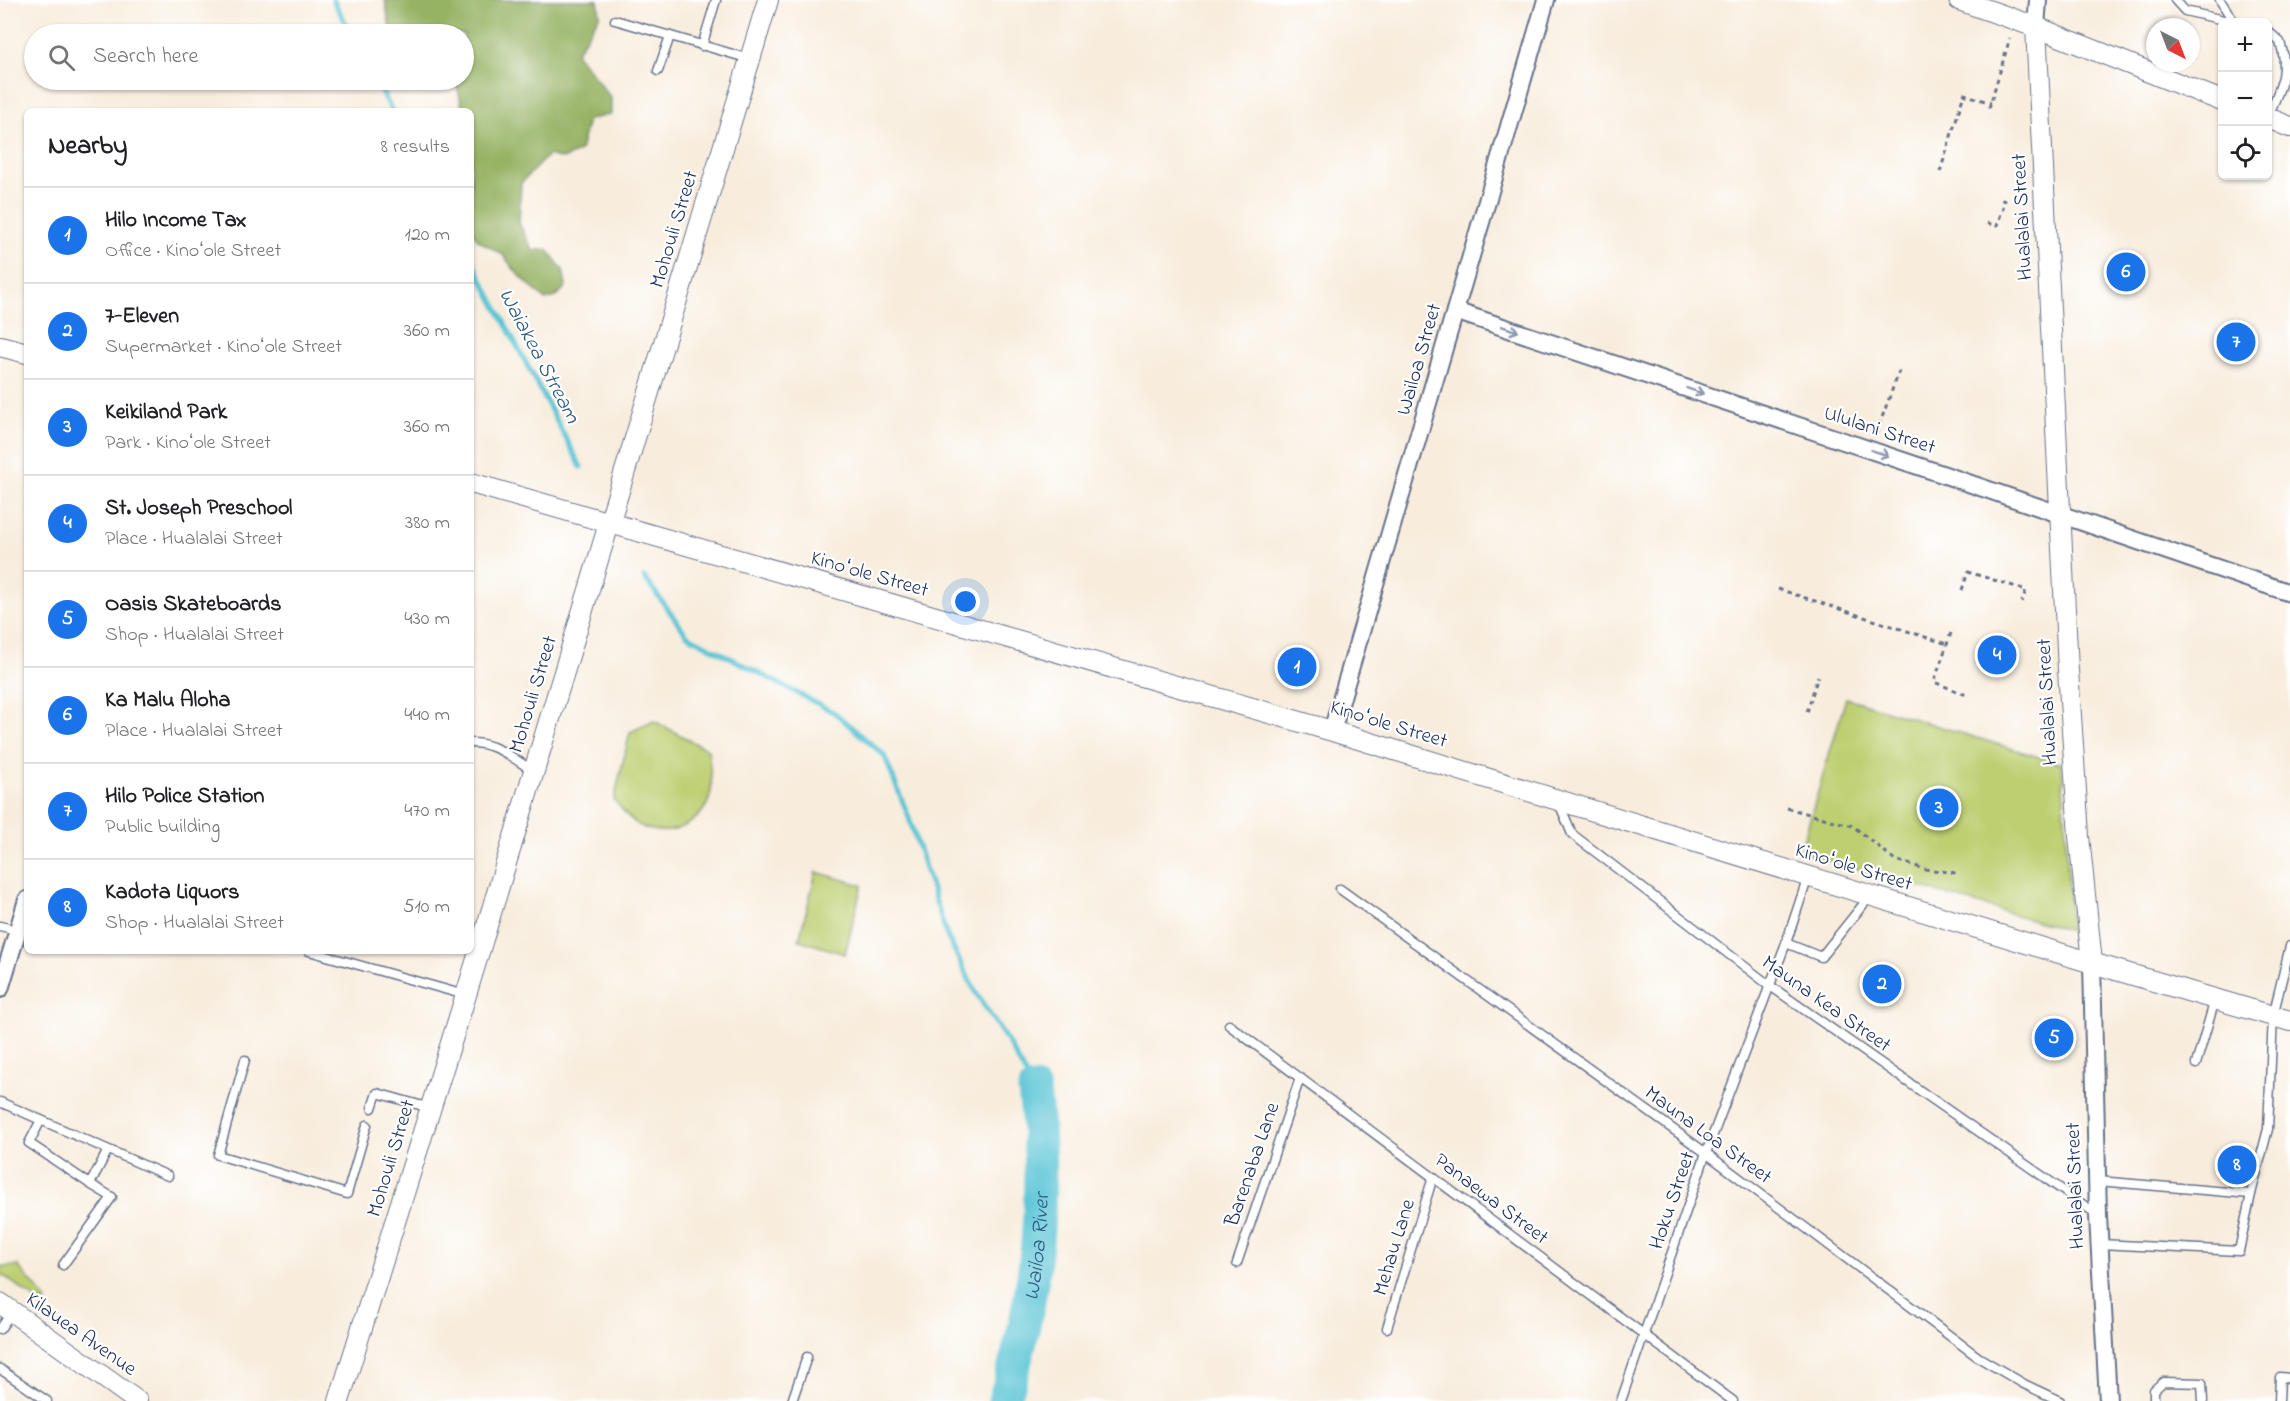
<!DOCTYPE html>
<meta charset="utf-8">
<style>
:root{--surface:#fff;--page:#f2f2f2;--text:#202124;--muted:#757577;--line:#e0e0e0;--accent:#1a73e8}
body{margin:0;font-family:"Indie Flower",sans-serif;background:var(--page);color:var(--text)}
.controls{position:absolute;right:18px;top:18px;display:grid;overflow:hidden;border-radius:9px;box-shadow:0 2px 4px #0004}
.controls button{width:54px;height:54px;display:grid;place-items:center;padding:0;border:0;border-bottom:2px solid var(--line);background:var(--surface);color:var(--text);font:30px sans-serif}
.compass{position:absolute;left:2146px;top:18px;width:54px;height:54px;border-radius:50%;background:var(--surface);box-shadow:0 2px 4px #0004;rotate:138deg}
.you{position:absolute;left:966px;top:602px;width:21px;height:21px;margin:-15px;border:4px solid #fff;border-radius:50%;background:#1a73e8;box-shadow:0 0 0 9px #1a73e833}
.badge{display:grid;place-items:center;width:39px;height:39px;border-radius:50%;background:var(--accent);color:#fff;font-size:20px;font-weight:700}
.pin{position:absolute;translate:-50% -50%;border:3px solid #fff;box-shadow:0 2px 6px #0006}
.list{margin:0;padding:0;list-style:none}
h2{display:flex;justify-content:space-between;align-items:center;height:78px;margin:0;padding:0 24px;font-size:26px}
h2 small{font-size:20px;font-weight:400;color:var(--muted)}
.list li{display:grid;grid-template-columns:39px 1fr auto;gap:18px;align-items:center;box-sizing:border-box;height:96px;padding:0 24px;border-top:2px solid var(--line)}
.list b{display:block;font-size:22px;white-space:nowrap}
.list p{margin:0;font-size:20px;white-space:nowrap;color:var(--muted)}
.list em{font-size:20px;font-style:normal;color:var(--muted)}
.icon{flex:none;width:33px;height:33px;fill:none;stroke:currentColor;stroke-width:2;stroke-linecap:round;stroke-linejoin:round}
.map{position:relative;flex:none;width:2290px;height:1401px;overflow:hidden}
.search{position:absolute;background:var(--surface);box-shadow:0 2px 4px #0004;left:24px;top:24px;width:450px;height:66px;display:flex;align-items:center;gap:15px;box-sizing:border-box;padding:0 21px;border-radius:33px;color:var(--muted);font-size:22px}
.panel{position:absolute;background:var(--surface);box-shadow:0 2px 4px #0004;left:24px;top:108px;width:450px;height:846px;border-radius:9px}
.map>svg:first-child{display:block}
.green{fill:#bdcf71;stroke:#6c7f68;stroke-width:1.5}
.forest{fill:#96b263;stroke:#587060;stroke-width:1.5}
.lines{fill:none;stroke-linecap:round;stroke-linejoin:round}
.stream{stroke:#5ac4d5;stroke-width:5}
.river{stroke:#5ac4d5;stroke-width:33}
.service-casing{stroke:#68728a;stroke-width:11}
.minor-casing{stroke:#68728a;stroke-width:20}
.tertiary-casing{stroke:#68728a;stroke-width:22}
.path{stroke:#68728a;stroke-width:3;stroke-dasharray:4.5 4.5;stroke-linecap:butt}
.service{stroke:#fff;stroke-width:8}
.minor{stroke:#fff;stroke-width:16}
.tertiary{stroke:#fff;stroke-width:20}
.oneway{stroke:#8d97ae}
.labels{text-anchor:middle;stroke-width:4.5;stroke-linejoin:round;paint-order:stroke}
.street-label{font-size:21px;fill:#1b2f5e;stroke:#fff}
.water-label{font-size:22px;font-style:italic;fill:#2e5c82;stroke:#fff}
</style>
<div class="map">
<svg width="2290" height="1401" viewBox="0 0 2290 1401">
<rect width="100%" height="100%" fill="#fff"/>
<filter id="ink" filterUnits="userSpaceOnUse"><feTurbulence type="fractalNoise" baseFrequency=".0167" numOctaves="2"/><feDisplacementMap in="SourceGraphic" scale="12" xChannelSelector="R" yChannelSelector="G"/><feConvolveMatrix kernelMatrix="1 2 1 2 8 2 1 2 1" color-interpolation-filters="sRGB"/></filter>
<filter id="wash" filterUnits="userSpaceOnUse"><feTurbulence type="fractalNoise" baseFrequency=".008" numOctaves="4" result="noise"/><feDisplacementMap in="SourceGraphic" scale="24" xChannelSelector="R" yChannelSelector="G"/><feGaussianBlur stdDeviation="1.35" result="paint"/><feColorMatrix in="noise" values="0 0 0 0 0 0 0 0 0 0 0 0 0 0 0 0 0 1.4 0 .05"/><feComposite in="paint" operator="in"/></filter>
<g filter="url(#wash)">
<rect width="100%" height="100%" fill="#f8eddd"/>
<g class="green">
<polygon points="1846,698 2062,764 2071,931 1800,852"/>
<path d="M654,721L708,750C709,764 713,778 711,792C705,821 673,839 645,828C631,823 624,811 614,800L630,732Z"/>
<polygon points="816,872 862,885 845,954 799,940"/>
<polygon points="18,1266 45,1298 46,1302 39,1302 0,1273 0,1267"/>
</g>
<polygon class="forest" points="385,0 598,0 600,15 576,53 611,98 611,114 588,120 580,151 563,159 548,155 521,183 519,223 533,251 547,249 563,270 566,286 556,297 545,300 516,272 503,255 478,240 471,229 471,111 463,111 458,89 447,80 464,80 464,34 391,34"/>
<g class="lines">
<g class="stream">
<polyline points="333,0 352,34"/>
<polyline points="376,80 392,111"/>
<polyline points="471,259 581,467"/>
<polyline points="644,577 687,635 835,713 884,755 908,815 947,936 976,993 1009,1044 1034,1090"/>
</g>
<path class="river" id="s1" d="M1004,1401C1037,1297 1048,1198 1034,1090"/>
</g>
</g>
<g filter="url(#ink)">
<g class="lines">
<defs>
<g id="service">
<polyline points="2175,0 2185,11 2232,22"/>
<polyline points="2220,0 2234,22"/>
<polyline points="615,20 750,59"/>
<path d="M2268,31L2280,42C2290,72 2280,88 2268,116"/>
<polyline points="702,46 716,0"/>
<polyline points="658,71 670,36"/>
<path d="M471,743C494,742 515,759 533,771"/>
<polyline points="1559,803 1572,834 1769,985 2098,1215"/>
<polyline points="1340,889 1706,1153 1978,1357 2024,1384 2060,1401"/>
<polyline points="0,926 17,930"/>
<polyline points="1786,943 1821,957 1870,896"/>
<polyline points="309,951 465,995"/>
<polyline points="1229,1025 1733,1401"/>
<polyline points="245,1060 218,1155 347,1194 367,1125"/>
<polyline points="2196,1064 2215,1000"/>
<polyline points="0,1102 168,1176"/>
<polyline points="372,1108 377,1093 430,1108"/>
<polyline points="41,1120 29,1143 90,1184"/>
<polyline points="2098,1181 2251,1194 2268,1129 2273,1016 2290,946"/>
<polyline points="2100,1244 2239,1251 2251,1194"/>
<polyline points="1237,1263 1300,1078"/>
<polyline points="63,1265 112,1197 90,1184 108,1150"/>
<polyline points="1387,1328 1433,1177"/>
<polyline points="0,1329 12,1312"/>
<polyline points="0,1369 47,1401"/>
<polyline points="792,1401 807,1357"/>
<polyline points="1621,1401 1706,1153 1786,943 1808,877"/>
<polyline points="2154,1401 2154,1390 2163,1382 2202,1383 2203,1401"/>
<polyline points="2279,1401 2280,1377 2290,1378"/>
</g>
<g id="minor">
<polyline points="2036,27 2038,0"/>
<polyline points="1455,311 1939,473 2290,593"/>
<polyline points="1332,731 1546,0"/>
<polyline points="2092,963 2098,1216 2108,1401"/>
<polyline points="0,989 27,900"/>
</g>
<g id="tertiary">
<polyline points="1959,0 2036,27 2222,101"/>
<polyline points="2036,27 2068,670 2079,836 2092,963"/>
<polyline points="2268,118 2290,127"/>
<polyline points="0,346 27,353"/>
<polyline points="471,483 1332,731 2092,963 2290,1021"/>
<polyline points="0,1303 137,1401"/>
<polyline points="339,1401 466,995 768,0"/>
</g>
</defs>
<use href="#service" class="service-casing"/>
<use href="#minor" class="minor-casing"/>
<use href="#tertiary" class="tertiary-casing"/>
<g class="path">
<polyline points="1989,108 2010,38"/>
<polyline points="1940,172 1964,94 1991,103"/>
<polyline points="1987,223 1997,226 2005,201 2000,199"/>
<polyline points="1876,434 1899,371"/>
<polyline points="1778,589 1947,644"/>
<polyline points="1962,590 1968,572 2026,590 2022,602"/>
<polyline points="1951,633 1934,682 1969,696"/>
<polyline points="1807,712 1818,676"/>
<polyline points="1787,808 1853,826 1895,860 1925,869 1956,873"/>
</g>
<use href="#service" class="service"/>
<use href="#minor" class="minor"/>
<use href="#tertiary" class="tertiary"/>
</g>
<defs><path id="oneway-shaft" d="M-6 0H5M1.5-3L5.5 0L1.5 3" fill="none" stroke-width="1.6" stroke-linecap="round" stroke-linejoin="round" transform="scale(1.5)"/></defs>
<g class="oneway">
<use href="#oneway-shaft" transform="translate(1510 329) rotate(19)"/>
<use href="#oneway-shaft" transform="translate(1695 391) rotate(19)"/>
<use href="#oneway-shaft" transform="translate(1880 453) rotate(18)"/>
</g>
</g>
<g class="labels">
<g class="street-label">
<text transform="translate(2021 217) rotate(-93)" y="7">Hualalai Street</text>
<text transform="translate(673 229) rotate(-73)" y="7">Mohouli Street</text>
<text transform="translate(1418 359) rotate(-74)" y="7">Wailoa Street</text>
<text transform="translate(1880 429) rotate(18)" y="7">Ululani Street</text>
<text transform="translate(870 573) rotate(16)" y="7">Kinoʻole Street</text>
<text transform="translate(532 694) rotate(-73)" y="7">Mohouli Street</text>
<text transform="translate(2046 702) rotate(-93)" y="7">Hualalai Street</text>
<text transform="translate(1389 723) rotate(17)" y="7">Kinoʻole Street</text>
<text transform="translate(1854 866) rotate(17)" y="7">Kinoʻole Street</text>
<text transform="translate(1827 1003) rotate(35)" y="7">Mauna Kea Street</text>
<text transform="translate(1709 1134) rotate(36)" y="7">Mauna Loa Street</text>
<text transform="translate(390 1158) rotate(-73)" y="7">Mohouli Street</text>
<text transform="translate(1251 1164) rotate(-71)" y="7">Barenaba Lane</text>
<text transform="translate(2074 1186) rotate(-92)" y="7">Hualalai Street</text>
<text transform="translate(1492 1198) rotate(37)" y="7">Panaewa Street</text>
<text transform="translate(1671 1200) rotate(-71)" y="7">Hoku Street</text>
<text transform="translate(1393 1247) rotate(-73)" y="7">Mehau Lane</text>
<text transform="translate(82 1333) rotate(35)" y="7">Kilauea Avenue</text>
</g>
<g class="water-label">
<text transform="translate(541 355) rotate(62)" y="8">Waiakea Stream</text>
<text dy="8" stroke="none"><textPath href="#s1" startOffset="158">Wailoa River</textPath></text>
</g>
</g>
</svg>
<div class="controls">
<button>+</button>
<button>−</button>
<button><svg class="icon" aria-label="locate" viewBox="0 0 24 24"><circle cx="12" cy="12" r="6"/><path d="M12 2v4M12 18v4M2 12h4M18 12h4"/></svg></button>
</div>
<svg class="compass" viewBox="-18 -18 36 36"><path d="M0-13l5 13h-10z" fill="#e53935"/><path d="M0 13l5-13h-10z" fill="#757577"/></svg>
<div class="you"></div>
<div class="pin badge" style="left:1297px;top:667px">1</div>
<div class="pin badge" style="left:1882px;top:984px">2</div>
<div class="pin badge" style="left:1939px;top:808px">3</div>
<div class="pin badge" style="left:1997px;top:655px">4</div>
<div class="pin badge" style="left:2054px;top:1038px">5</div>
<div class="pin badge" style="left:2126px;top:272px">6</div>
<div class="pin badge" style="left:2236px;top:342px">7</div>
<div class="pin badge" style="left:2237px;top:1165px">8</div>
<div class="search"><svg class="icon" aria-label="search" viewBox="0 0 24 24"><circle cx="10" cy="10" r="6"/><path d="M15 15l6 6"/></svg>Search here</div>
<section class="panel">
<h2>Nearby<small>8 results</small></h2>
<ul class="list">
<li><span class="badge">1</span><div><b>Hilo Income Tax</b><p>Office · Kinoʻole Street</p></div><em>120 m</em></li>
<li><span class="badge">2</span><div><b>7-Eleven</b><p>Supermarket · Kinoʻole Street</p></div><em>360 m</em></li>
<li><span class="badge">3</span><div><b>Keikiland Park</b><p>Park · Kinoʻole Street</p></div><em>360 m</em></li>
<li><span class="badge">4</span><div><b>St. Joseph Preschool</b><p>Place · Hualalai Street</p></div><em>380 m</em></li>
<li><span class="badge">5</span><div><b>Oasis Skateboards</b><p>Shop · Hualalai Street</p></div><em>430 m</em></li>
<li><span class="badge">6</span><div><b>Ka Malu Aloha</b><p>Place · Hualalai Street</p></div><em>440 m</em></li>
<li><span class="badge">7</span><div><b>Hilo Police Station</b><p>Public building</p></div><em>470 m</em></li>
<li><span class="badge">8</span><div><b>Kadota Liquors</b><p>Shop · Hualalai Street</p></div><em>510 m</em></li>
</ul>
</section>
</div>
